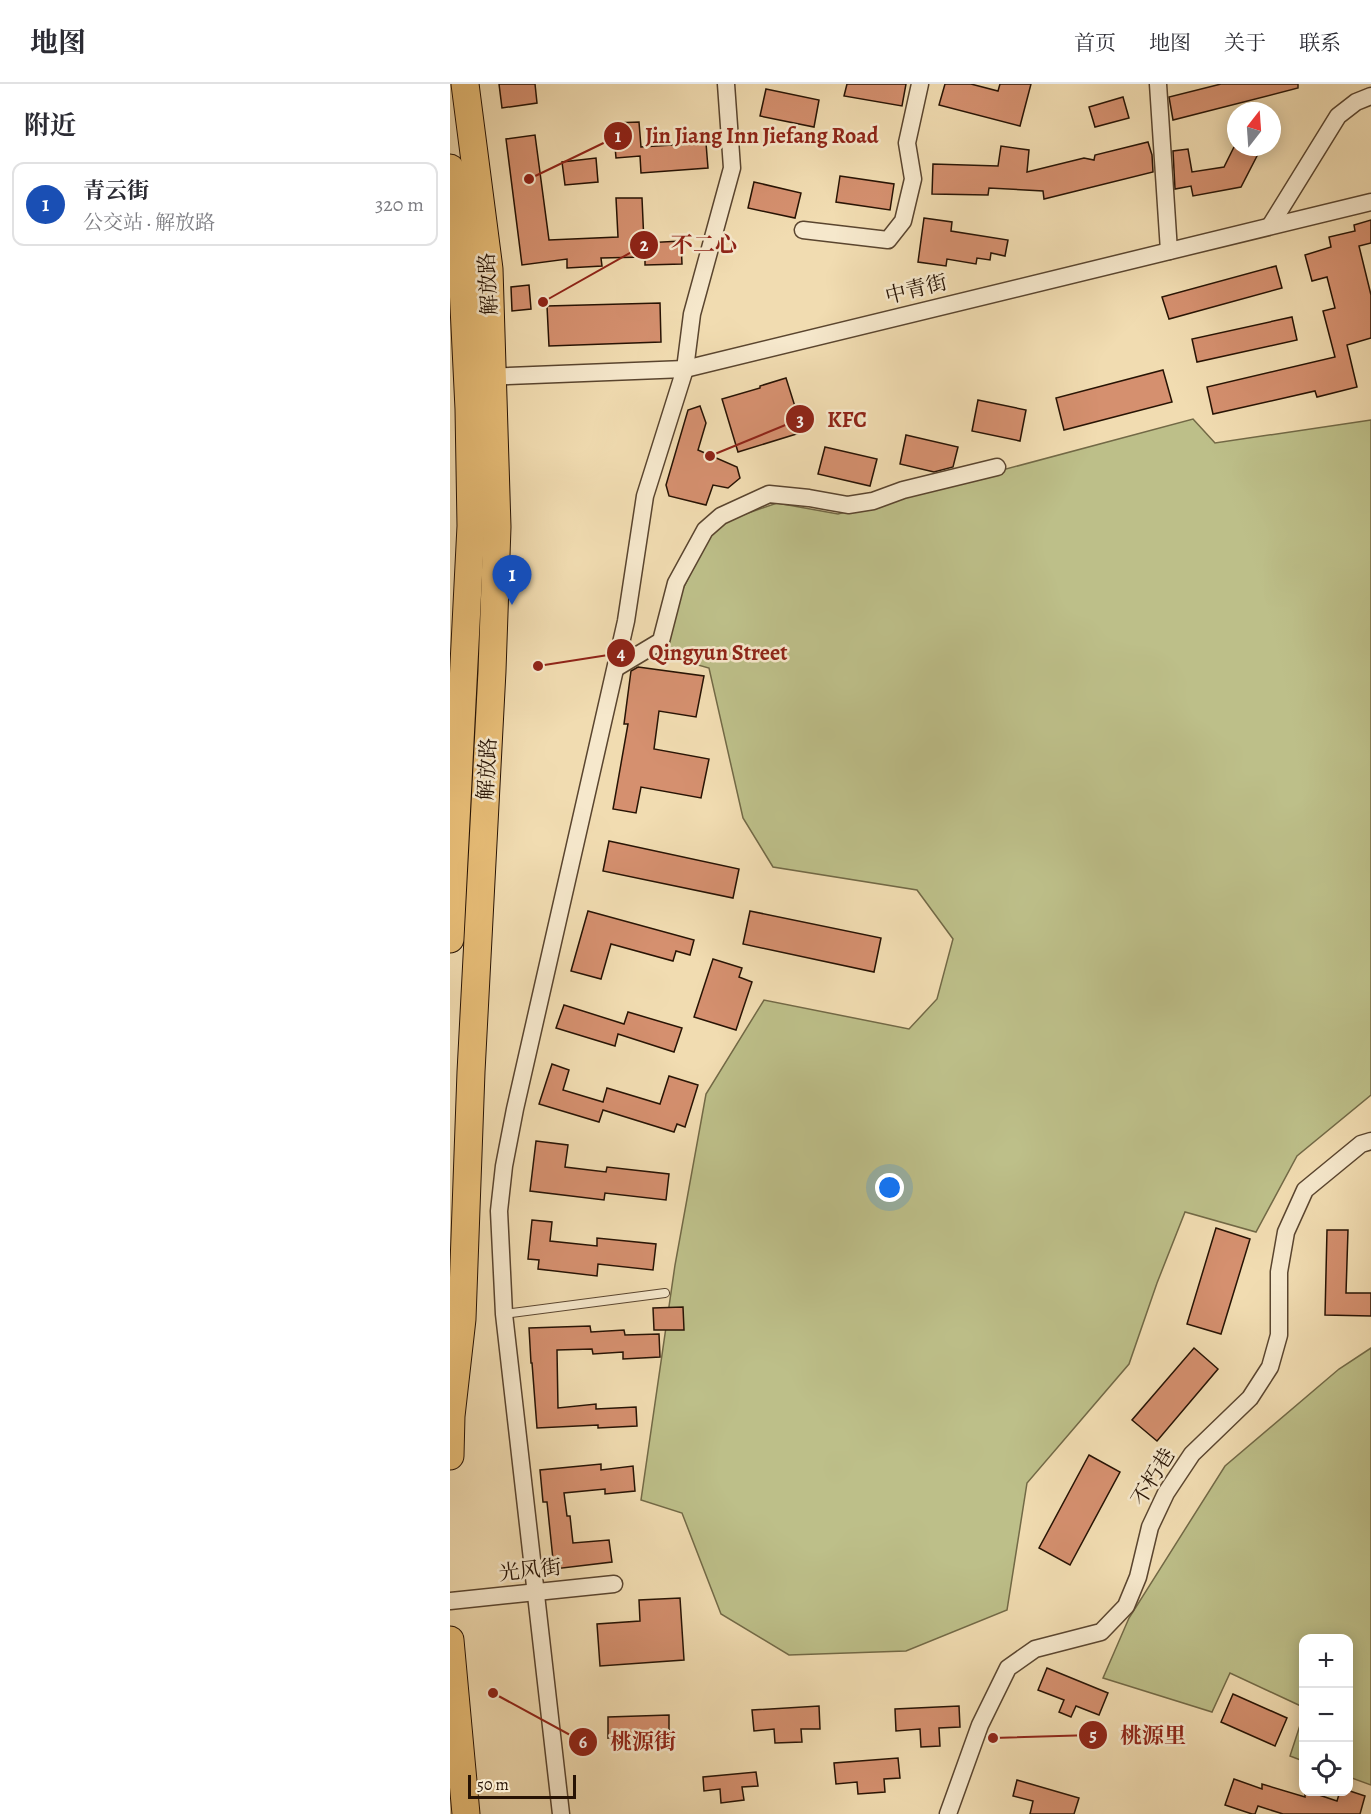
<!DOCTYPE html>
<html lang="zh">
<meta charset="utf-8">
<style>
:root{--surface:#fff;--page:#f2f2f3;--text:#2b2b33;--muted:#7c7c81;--line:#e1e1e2;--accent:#0b8043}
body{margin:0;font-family:Alegreya,"Noto Serif SC",serif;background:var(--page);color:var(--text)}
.controls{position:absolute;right:18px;bottom:18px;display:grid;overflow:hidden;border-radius:12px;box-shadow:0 3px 15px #0003}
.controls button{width:54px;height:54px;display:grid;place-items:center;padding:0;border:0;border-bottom:2px solid var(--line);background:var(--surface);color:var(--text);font:30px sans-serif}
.compass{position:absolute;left:777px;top:18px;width:54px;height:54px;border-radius:50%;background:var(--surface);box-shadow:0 3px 15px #0003;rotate:17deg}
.scale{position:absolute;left:18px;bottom:15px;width:108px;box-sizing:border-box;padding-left:6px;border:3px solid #271304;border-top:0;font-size:16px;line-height:21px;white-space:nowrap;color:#271304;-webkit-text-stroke:4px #f6e8cc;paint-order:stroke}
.you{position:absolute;left:440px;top:1104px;width:21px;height:21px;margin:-15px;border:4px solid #fff;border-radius:50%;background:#1a73e8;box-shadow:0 0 0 9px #1a73e833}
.badge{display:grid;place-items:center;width:39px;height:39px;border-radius:50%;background:var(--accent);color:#fff;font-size:20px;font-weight:700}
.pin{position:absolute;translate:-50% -50px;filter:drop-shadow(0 2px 3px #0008)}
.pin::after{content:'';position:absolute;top:32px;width:21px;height:18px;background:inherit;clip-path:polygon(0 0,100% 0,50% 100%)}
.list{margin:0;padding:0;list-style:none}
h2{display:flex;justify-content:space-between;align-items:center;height:78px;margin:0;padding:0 24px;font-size:26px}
h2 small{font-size:20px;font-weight:400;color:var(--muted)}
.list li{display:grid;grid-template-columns:39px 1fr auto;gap:18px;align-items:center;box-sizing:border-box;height:84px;margin:0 12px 12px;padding:0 12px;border:2px solid var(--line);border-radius:12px}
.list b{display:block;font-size:22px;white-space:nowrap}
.list p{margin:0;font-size:20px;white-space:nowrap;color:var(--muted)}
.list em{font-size:20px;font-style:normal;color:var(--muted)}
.icon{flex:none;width:33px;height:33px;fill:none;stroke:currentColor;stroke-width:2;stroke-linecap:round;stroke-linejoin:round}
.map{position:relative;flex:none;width:921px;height:1730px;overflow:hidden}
header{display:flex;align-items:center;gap:36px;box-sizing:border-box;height:84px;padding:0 30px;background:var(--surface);border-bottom:2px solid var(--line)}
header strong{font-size:28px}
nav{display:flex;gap:33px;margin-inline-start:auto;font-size:21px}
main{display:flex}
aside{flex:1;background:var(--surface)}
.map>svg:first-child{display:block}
.green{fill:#bdbf89;stroke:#726946;stroke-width:1.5}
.building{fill:#d5906f;stroke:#271304;stroke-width:1.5}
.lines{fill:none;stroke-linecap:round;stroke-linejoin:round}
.service-casing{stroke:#5a452f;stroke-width:10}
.minor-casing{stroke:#5a452f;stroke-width:19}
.primary-casing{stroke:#271304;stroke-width:29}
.service{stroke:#f6e8cc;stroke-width:8}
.minor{stroke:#f6e8cc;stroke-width:16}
.primary{stroke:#e8be78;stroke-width:27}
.labels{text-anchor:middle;stroke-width:5;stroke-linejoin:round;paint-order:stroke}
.street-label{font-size:21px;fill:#271304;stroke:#f6e8cc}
.leader{fill:none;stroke:#8f2418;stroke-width:2}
.callout-dot{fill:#8f2418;stroke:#f6e8cc;stroke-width:2}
.mark-label{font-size:18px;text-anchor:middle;font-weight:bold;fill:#fff}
.callout-label{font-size:22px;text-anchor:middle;font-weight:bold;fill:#8f2418;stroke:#f6e8cc;stroke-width:5;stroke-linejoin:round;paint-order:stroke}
</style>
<header>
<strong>地图</strong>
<nav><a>首页</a><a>地图</a><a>关于</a><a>联系</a></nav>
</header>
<main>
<aside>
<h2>附近<small></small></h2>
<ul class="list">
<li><span class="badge" style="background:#1a4fb4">1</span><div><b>青云街</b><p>公交站 · 解放路</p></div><em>320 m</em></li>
</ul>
</aside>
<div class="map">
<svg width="921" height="1730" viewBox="0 0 921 1730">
<rect width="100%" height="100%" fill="#f1dcb1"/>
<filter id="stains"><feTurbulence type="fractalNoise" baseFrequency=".00333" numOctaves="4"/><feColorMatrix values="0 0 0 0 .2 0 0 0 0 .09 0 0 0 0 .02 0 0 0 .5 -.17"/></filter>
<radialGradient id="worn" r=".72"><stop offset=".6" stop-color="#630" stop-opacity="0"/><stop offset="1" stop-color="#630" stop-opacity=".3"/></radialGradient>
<g class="green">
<polygon points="743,335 765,359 921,336 921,1011 847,1072 806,1148 735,1128 707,1199 679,1280 577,1399 557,1526 456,1567 339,1571 271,1530 232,1429 191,1416 225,1181 256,1010 314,916 459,945 487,915 503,855 467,806 323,783 293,734 259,584 216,572 229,513 264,441 327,419 388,430"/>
<polygon points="921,1264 921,1701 899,1693 898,1554 854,1554 853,1623 780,1589 762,1628 653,1594 679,1534 775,1382 889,1285"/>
<polygon points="853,1632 853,1677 840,1672"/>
</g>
<g class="building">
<polygon points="49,0 85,0 87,19 52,24"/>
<polygon points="397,0 456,0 452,22 394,12"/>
<polygon points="495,0 521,0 548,7 550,0 581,0 570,42 489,21"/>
<polygon points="771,0 848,0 848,4 723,36 719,13"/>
<polygon points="316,5 369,16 364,43 310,32"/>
<polygon points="673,13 679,34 645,43 639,23"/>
<polygon points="189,38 191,63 256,59 258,84 191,89 190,72 166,74 163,39"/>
<polygon points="85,51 99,156 168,153 166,114 192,114 194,159 231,157 232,180 195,181 195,173 151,174 152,182 117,184 117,175 72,181 56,55"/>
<polygon points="698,58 702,71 703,88 594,115 593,107 539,104 538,111 482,110 483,80 548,82 551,62 579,66 577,88 634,74 644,76 645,71"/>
<polygon points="784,63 798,63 808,70 791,103 743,112 741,102 725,105 723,67 738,65 742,88 774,83"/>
<polygon points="146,74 148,98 115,101 112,78"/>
<polygon points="390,92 444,100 440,126 386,118"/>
<polygon points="304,98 351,109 345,134 298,124"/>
<polygon points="474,134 502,138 501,147 558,156 555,172 541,169 540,176 527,174 526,180 497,175 496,182 468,178"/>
<polygon points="921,136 921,159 909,162 921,211 921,254 897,261 907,303 867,313 865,307 763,330 757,303 885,273 873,227 885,224 877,193 862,197 855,171 881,163 879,153 905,147 904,141"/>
<polygon points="826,182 832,204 719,235 712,213"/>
<polygon points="79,201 81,225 62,227 61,203"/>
<polygon points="210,219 211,258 99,262 97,222"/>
<polygon points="842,233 847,256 747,278 742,255"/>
<polygon points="713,286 722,318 614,346 606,314"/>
<polygon points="336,294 353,348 288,368 272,315 310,304 310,302"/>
<polygon points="528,316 576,326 570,357 522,347"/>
<polygon points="250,322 256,339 248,366 287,383 290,394 278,404 263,401 256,421 219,412 216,401 238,326"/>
<polygon points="456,351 508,363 503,383 484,388 450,380"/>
<polygon points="375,363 427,375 420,402 368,390"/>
<polygon points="188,583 254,592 246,633 209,627 204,665 259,675 251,714 191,703 186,729 163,725 178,640 174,640 181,587"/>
<polygon points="159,757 289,785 283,814 153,787"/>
<polygon points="138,827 244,856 240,871 226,867 223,877 161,860 151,895 121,887"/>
<polygon points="300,827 431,854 424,888 293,860"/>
<polygon points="263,875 292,884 289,893 302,898 286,946 244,933"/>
<polygon points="114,921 174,940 178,928 232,944 224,968 168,950 165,962 106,944"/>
<polygon points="102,980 119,986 113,1006 153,1018 157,1004 210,1020 219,992 248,1001 235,1043 227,1040 224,1048 153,1026 149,1038 89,1020"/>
<polygon points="86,1057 118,1061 115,1083 156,1088 157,1083 219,1090 216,1116 155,1109 154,1116 80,1107"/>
<polygon points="82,1136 102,1138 100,1157 147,1162 147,1154 206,1160 203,1186 148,1180 147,1192 88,1185 89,1176 78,1175"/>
<polygon points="766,1144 800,1155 771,1250 737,1240"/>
<polygon points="877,1146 898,1146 896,1209 921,1209 921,1232 875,1231"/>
<polygon points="233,1223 234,1246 204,1246 203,1224"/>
<polygon points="140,1242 141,1248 174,1246 175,1251 209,1250 210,1273 173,1275 173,1268 143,1270 142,1265 107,1266 108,1324 146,1320 146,1325 186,1323 187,1342 148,1344 148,1341 87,1344 82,1279 81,1279 79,1244"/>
<polygon points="744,1264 768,1285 707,1357 682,1336"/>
<polygon points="639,1371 670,1388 620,1481 589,1464"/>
<polygon points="151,1380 151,1386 183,1382 185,1407 155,1410 155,1405 114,1409 117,1432 120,1432 123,1459 159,1456 162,1478 104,1485 97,1418 93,1418 90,1386"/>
<polygon points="230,1514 234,1576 150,1582 147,1540 190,1537 189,1516"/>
<polygon points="597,1584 658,1609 649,1631 626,1622 621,1633 609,1628 614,1616 588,1606"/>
<polygon points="783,1610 837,1634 825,1662 771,1638"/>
<polygon points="369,1622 370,1645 351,1645 352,1658 325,1659 324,1645 304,1647 302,1626"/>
<polygon points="509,1622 510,1643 489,1644 490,1662 471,1663 470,1645 446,1647 445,1625"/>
<polygon points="219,1631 219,1650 200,1652 197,1664 175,1663 174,1651 158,1654 158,1633"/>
<polygon points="448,1674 450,1694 434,1695 435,1708 408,1710 407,1698 386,1700 384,1679"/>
<polygon points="306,1688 308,1702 292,1703 294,1716 271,1719 270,1705 254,1707 253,1693"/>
<polygon points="784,1695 812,1705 812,1700 855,1713 855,1707 857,1707 887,1717 890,1707 900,1707 915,1712 910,1730 833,1730 808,1722 805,1730 802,1730 775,1721"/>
<polygon points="567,1696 629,1714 624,1730 580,1730 583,1717 563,1712"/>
</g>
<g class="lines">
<defs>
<polyline id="service" points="54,1230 215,1209"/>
<g id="minor">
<polyline points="708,0 719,167"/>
<polyline points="820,142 888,32 906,18 921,12"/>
<polyline points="353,146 438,156 453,137 463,95 457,59 470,0"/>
<polyline points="33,293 235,285 921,118"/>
<polyline points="166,584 211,557 226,499 255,446 271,432 319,410 359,414 398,421 423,417 453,406 547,383"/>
<polyline points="0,1517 164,1500"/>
<polyline points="111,1730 54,1230 49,1127 54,1082 65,1025 176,537 195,412 235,285 242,230 282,84 276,0"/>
<polyline points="498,1730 530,1641 558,1584 585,1565 651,1548 676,1522 688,1493 700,1443 716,1409 742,1370 800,1314 820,1283 829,1251 829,1188 836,1148 855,1106 911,1060 921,1057"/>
</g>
<g id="primary">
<polyline points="0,84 12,182 19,325 21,442 0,855"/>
<polyline points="0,1372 1,1332 12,1235 21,988 42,587 47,443 39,185 15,0"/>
<polyline points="0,1556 16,1730"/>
</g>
</defs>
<use href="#service" class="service-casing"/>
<use href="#minor" class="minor-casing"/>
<use href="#primary" class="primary-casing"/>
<use href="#service" class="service"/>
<use href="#minor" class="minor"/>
<use href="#primary" class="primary"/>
</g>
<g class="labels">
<g class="street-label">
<text transform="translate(38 200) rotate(-93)" y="7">解放路</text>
<text transform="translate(466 205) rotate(-14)" y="7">中青街</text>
<text transform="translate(37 685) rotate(-87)" y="7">解放路</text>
<text transform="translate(703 1393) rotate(-59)" y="7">不朽巷</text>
<text transform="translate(80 1486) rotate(-6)" y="7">光风街</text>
</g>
</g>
<path class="leader" d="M79 95L168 52M93 218L194 161M260 372L350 335M88 582L171 569M543 1654L643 1651M43 1609L133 1658"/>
<g class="callout-dot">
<circle cx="79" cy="95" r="6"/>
<circle cx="93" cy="218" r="6"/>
<circle cx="260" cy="372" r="6"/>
<circle cx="88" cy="582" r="6"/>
<circle cx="543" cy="1654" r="6"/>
<circle cx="43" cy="1609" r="6"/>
<circle cx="168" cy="52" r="15"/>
<circle cx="194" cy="161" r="15"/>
<circle cx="350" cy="335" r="15"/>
<circle cx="171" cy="569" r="15"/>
<circle cx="643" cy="1651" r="15"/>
<circle cx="133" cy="1658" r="15"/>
</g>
<g class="mark-label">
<text x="168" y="58">1</text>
<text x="194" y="167">2</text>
<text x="350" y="342">3</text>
<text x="171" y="575">4</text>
<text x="643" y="1657">5</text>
<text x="133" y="1664">6</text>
</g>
<g class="callout-label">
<text x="312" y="59">Jin Jiang Inn Jiefang Road</text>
<text x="254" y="168">不二心</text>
<text x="397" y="343">KFC</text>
<text x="268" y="576">Qingyun Street</text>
<text x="703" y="1659">桃源里</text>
<text x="193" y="1665">桃源街</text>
</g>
<rect width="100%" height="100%" filter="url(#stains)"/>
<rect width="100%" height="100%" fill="url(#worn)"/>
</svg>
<div class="controls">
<button>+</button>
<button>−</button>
<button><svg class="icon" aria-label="locate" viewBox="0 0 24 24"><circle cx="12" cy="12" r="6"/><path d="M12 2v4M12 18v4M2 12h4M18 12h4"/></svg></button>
</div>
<svg class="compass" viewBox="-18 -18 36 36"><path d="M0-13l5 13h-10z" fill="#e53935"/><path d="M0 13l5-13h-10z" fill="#7c7c81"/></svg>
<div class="scale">50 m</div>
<div class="you"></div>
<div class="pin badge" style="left:62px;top:521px;background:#1a4fb4">1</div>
</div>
</main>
